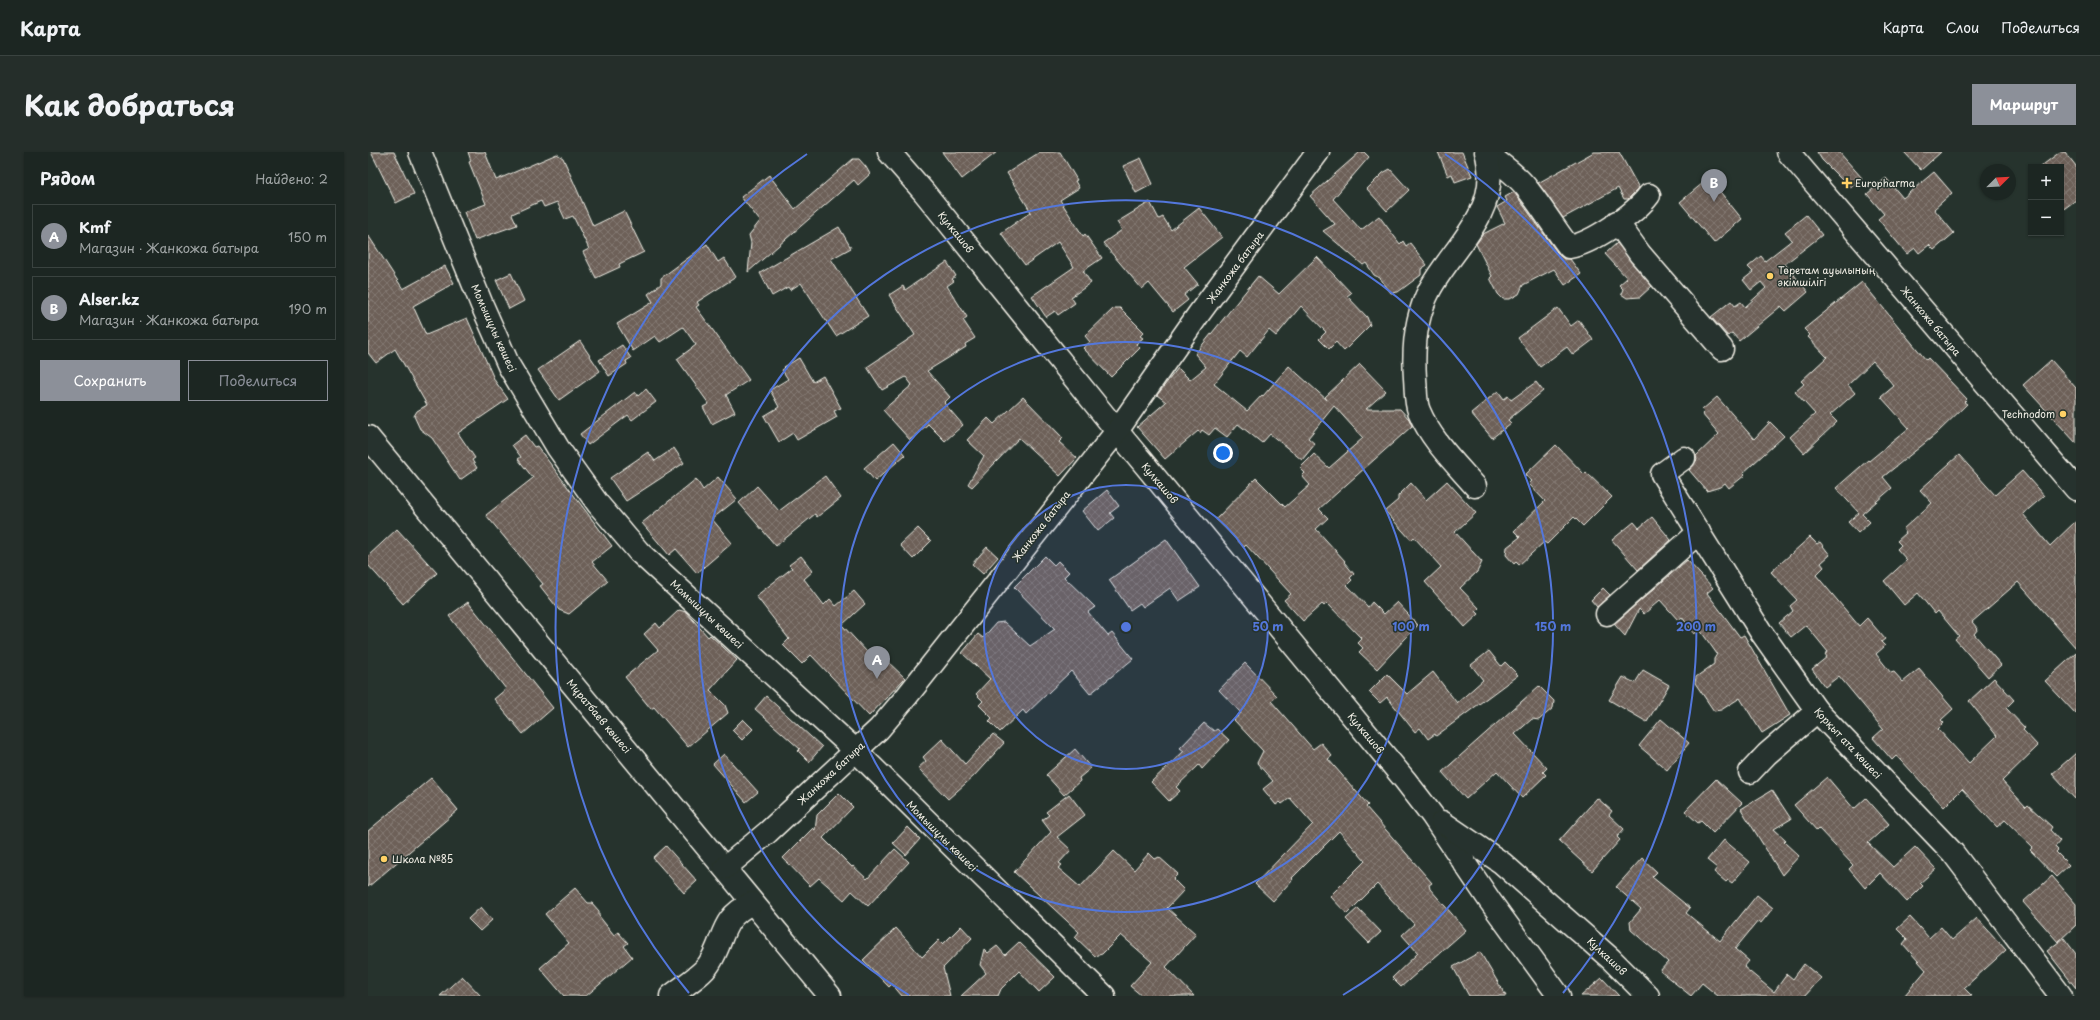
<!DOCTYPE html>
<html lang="ru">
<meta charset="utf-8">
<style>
:root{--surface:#1c2622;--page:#252e2a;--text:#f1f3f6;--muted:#a0a5a5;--line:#3a4340;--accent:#8c9099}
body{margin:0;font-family:"Playpen Sans",sans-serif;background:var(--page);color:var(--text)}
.controls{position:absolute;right:12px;top:12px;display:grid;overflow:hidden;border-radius:0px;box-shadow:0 1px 3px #0004}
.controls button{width:36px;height:36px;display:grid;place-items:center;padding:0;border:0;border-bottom:1px solid var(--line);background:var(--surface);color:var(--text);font:20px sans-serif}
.compass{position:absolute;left:1612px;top:12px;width:36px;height:36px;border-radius:50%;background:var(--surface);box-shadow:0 1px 3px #0004;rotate:66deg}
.you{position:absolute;left:855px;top:301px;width:14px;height:14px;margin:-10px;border:3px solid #fff;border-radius:50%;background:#1a73e8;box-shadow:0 0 0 6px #1a73e833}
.badge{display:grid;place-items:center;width:26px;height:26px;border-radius:50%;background:var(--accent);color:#fff;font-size:13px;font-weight:700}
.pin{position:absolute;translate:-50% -33px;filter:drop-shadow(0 1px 2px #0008)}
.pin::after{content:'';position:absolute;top:21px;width:14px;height:12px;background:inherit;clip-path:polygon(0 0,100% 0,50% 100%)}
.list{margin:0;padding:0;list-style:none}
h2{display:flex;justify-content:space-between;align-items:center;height:52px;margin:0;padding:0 16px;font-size:17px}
h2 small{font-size:13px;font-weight:400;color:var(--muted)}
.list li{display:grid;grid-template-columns:26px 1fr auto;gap:12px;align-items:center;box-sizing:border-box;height:64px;margin:0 8px 8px;padding:0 8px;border:1px solid var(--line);border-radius:0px}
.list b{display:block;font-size:15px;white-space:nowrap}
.list p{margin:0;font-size:13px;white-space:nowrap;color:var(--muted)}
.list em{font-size:13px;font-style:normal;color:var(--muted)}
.actions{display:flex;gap:8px;padding:12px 16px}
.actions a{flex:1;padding:9px 0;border:1px solid var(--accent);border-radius:0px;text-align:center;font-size:14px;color:var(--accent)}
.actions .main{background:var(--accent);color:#fff}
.map{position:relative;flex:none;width:1708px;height:844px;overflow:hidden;border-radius:0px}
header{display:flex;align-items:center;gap:24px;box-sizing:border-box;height:56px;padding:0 20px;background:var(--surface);border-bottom:1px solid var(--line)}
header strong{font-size:19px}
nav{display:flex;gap:22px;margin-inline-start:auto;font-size:14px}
.intro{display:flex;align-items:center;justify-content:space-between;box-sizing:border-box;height:96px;padding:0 24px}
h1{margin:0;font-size:28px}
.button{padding:10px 18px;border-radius:0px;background:var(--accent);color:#fff;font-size:14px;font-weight:700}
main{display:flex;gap:24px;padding:0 24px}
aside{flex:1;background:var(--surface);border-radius:0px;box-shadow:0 1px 3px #0004}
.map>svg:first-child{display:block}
.building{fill:url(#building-cross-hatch);stroke:#f4f1e8}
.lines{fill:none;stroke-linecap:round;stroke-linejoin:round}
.minor-casing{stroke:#f4f1e8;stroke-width:25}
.minor{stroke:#26332d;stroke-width:22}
.ring{fill:none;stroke:#5377dc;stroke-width:2}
.poi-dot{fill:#ffd166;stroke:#26332d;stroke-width:1.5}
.labels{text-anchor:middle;stroke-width:3;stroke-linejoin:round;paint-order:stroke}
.poi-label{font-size:10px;fill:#f4f1e8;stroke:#26332d;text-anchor:start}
.street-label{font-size:10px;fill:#f4f1e8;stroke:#26332d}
.centre{fill:#5377dc;stroke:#26332d;stroke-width:2}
.ring-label{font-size:12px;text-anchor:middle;font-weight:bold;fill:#5377dc;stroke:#26332d;stroke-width:3;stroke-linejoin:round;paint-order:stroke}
</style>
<header>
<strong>Карта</strong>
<nav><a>Карта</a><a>Слои</a><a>Поделиться</a></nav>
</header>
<div class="intro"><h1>Как добраться</h1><a class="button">Маршрут</a></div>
<main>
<aside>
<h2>Рядом<small>Найдено: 2</small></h2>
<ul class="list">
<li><span class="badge">A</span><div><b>Kmf</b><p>Магазин · Жанкожа батыра</p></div><em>150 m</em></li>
<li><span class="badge">B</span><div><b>Alser.kz</b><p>Магазин · Жанкожа батыра</p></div><em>190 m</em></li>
</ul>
<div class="actions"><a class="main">Сохранить</a><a>Поделиться</a></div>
</aside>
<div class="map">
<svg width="1708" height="844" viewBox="0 0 1708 844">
<defs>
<pattern id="building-cross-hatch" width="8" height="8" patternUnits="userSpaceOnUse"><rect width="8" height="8" fill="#6d6159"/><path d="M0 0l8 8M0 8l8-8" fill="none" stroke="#827871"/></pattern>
</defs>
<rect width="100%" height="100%" fill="#26332d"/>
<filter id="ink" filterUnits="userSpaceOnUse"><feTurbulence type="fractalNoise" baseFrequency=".025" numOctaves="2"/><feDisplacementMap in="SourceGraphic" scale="8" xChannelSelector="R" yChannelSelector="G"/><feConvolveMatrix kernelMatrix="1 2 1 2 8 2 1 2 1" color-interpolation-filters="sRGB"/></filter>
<g filter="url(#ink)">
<g class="building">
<polygon points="3,0 26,0 46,42 28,51"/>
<polygon points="100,0 117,0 128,28 189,2 195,6 225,74 256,59 276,100 251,112 252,115 228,126 215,100 221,97 205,64 197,67 189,50 176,55 173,49 144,62 149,73 107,88 96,60 118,52 101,10 103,9"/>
<polygon points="574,0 629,0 594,27"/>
<polygon points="672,0 692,0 709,28 707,29 711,36 692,48 715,84 717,82 734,106 715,119 723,131 703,145 707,151 690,163 687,159 678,165 664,144 706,115 690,90 657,113 633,81 663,60 639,21"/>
<polygon points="992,0 996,0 1001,5 965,47 993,78 1011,64 1032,92 1035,89 1038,94 1042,91 1059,113 1053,117 1053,123 1030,140 1023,141 1012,126 1006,123 998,111 995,113 955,79 967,72 942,44"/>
<polygon points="1070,0 1094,0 1104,24 1087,30 1084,22 1080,24"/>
<polygon points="1226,0 1251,0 1271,36 1260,47 1256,47 1250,36 1195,66 1170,31"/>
<polygon points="1449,0 1471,0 1494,26 1482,36 1454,8"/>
<polygon points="1536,0 1573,0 1553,18"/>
<polygon points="1692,0 1697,0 1708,14 1708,48 1693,59 1693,15 1672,15"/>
<polygon points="773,6 785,32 768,41 755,14"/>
<polygon points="485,7 491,7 498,15 502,22 490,33 486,28 380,120 383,91 381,83 392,69 373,45 401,23 427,57"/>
<polygon points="1022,17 1041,38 1019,59 999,37 1015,21"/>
<polygon points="1566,20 1584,41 1566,57 1586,81 1566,98 1561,93 1551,101 1547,96 1539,102 1510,67 1516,62 1499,42 1518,26 1535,46"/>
<polygon points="1341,26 1374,67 1346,91 1312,50"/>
<polygon points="1146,40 1191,103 1196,107 1202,107 1213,122 1197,133 1186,117 1155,133 1151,142 1142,147 1135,147 1130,142 1122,126 1124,124 1108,92 1115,82 1137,71 1129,55 1139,49 1137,45"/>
<polygon points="782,50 791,67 795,65 803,78 831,56 854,85 816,115 830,132 816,143 820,148 805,160 781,131 774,137 735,91 754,78 749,70"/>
<polygon points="1438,63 1454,83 1417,112 1440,140 1418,159 1413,154 1371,189 1364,181 1360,184 1343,165 1363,149 1367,154 1373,150 1377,155 1398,136 1393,130 1383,138 1375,128 1385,120 1380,115 1393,104 1397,109 1424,88 1417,80"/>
<polygon points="471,75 483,96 463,107 500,164 468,184 433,131 422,138 420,135 404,144 392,121"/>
<polygon points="0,83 35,137 77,114 86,131 45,154 58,183 99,166 127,229 140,247 90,281 107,306 104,308 109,316 92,328 64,286 52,277 46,264 49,259 59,253 27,197 8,211 0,201"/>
<polygon points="1249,91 1284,134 1272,145 1259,146 1253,142 1255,137 1251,133 1259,126 1237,102"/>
<polygon points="339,92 350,110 356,106 368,125 329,150 331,153 328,155 381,228 358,243 367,260 344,272 335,255 341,252 309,207 328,193 315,175 292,190 287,184 265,199 249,172 285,150 280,142 293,132 293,126"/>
<polygon points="949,105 983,141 979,144 999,165 1002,173 976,199 968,190 961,197 951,187 958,180 933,154 908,184 901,178 879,205 872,199 846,232 879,259 894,243 895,244 921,214 959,248 957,245 992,212 1018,239 998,257 1032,257 1041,267 1044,274 951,357 960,366 948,377 977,409 976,410 986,422 982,426 984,428 979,433 1000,455 1004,450 1016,462 1029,450 1050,473 1009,517 991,500 995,496 990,491 994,487 959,451 956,454 954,452 935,469 916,448 923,442 878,393 876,395 848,367 888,326 917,355 942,333 934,324 937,321 932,316 946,302 961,316 995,286 966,254 940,286 947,292 934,308 902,282 894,291 870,272 859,285 847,276 841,283 834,278 832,281 830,279 797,307 769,275 798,250 789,243 810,216 822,228 838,215 827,202 890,124 911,142"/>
<polygon points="579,110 588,124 584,127 586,129 579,134 599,165 595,168 607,186 597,192 598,195 559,219 582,245 576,251 595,273 577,289 560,272 542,288 515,258 544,233 538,225 514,238 499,215 547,183 521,143 535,134 537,138"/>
<polygon points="143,121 156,149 141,157 128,128"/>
<polygon points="1494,130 1558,208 1560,206 1599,247 1596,250 1599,252 1568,282 1515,325 1524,336 1494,362 1502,370 1490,381 1480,370 1491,361 1468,336 1500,308 1501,309 1541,276 1513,245 1526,234 1505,209 1480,233 1487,241 1462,263 1469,270 1436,301 1422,285 1447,262 1427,240 1436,232 1433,229 1459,205 1440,185 1442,183 1436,177"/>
<polygon points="746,156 752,156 776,180 772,184 775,186 768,192 772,196 743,225 715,196 722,190 717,184"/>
<polygon points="1190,156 1203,174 1211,168 1225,188 1205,203 1199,195 1172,215 1150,186"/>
<polygon points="212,189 232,219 191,248 170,218"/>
<polygon points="254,193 263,206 258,209 259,212 241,224 231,208"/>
<polygon points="431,206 445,230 455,224 473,256 466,259 469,265 429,288 425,281 411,290 396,264 411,255 402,238 420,227 414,218 417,216 416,215"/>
<polygon points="1683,208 1708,236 1708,291 1655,233"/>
<polygon points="1168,230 1175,239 1140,268 1143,271 1124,286 1103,261 1130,239 1136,247 1140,244 1143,248"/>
<polygon points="278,237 288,250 264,268 260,263 220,293 212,282 267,240 270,244"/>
<polygon points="655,245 695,286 691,290 709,306 692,324 651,286 604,335 600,332 616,304 599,288 620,266 626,272"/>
<polygon points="1349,245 1386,287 1402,270 1416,284 1375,321 1377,323 1361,336 1357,331 1352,335 1339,339 1321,318 1329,308 1328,304 1351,282 1334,262 1336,260 1334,258"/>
<polygon points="157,283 166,295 169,294 244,394 224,410 240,429 201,462 191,458 172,434 175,432 118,363 165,326 150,307 153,305 144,293"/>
<polygon points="526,290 537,303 507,329 496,316"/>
<polygon points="1188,293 1216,322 1218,320 1244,345 1215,374 1206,365 1179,392 1176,390 1151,413 1148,410 1146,412 1138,403 1139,395 1152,385 1146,379 1177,349 1161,332 1164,329 1157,323"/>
<polygon points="306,296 316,311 258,349 242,326 280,300 287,309"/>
<polygon points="1591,303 1627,343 1654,319 1676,344 1655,362 1682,394 1708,369 1708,496 1650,430 1604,470 1610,477 1606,482 1633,513 1620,525 1587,487 1591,484 1570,459 1567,462 1550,441 1536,453 1516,429 1539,408 1529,397 1533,393 1529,389 1538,381 1535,377 1564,351 1552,338"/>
<polygon points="457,324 473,346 449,365 447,362 408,394 371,351 389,334 411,359"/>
<polygon points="350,325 369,347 344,367 364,391 329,421 308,397 301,403 274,371 328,327 335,338"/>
<polygon points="1079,329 1108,361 1087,380 1114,410 1109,420 1092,436 1111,456 1108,459 1111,462 1097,475 1057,430 1073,415 1046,385 1043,388 1017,359 1030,348 1030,344 1043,331 1058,348"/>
<polygon points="739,338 751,354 742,361 746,366 730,379 714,359"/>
<polygon points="1284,365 1303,388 1270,418 1244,388 1266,370 1271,376"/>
<polygon points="550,376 563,389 545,407 532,393"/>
<polygon points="29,377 69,421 35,452 0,413 0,404"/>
<polygon points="1442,385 1449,392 1452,390 1462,403 1453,411 1456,415 1448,423 1491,474 1499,466 1517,487 1513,490 1517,494 1508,502 1523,521 1526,520 1535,530 1551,517 1585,557 1573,568 1576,571 1570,577 1601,611 1629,584 1601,549 1626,526 1646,548 1638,556 1657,576 1655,578 1670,594 1634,629 1658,655 1660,653 1684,675 1682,678 1692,689 1687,695 1690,698 1688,700 1701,713 1688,725 1662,698 1665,695 1637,668 1629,675 1594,637 1576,655 1534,609 1528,604 1524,608 1505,586 1515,577 1471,524 1457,535 1444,517 1459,505 1457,502 1460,500 1438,473 1423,485 1411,471 1425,459 1422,454 1429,448 1403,420"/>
<polygon points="798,387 832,435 811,449 802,436 775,455 772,451 762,458 741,428"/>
<polygon points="619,395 630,405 615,422 604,412"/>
<polygon points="433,404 445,419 436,427 456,453 462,447 468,454 486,439 497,452 474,473 512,514 518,508 537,526 501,564 443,503 434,512 415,493 421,487 388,444 424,416 421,413"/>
<polygon points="677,404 686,413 690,409 701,420 696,425 727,455 720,460 740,484 744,481 765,507 722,542 703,519 658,562 655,558 632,580 621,569 624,566 611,553 615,549 608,542 622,527 594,501 610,482 615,486 628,471 636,470 662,494 687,477 646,435"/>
<polygon points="1319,408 1345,436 1339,441 1372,485 1376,483 1422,563 1394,581 1372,546 1353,558 1346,559 1327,531 1328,525 1346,512 1346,507 1349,502 1332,478 1326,482 1314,465 1310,468 1292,448 1276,462 1271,457 1257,484 1246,472"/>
<polygon points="1235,436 1242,443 1229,455 1223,448"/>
<polygon points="100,450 185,556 155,582 126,547 138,537 81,464"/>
<polygon points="311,458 318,460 340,485 342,483 369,508 342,538 357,553 360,561 320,595 286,555 283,557 257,525 290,498 276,482 288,471 292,476"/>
<polygon points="1121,499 1133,514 1137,510 1150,523 1068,584 1067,582 1060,587 1052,576 1047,580 1019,545 1012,551 1001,540 1019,522 1039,542 1065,520 1089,551 1115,528 1103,513"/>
<polygon points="1708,501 1708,562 1677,529"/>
<polygon points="877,511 909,544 903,549 945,597 953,591 964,604 960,607 1000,653 998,655 1064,731 1061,733 1062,737 1098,778 1033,835 1024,826 1050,801 1034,783 1046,772 1009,732 979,762 962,744 997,709 971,679 924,726 925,727 905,749 887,732 945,672 922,646 914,652 912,650 908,653 895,637 905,629 889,611 895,599 866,568 873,561 851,538"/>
<polygon points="1275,518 1301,533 1279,570 1241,548 1255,525 1267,531"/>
<polygon points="1171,534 1186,549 1185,556 1171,568 1164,567 1147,582 1179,616 1175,620 1178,623 1154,646 1129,619 1098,647 1074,620"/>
<polygon points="398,544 454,595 441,610 430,599 432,597 387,557"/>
<polygon points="375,567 385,577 374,588 364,578"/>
<polygon points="1293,567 1321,591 1299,618 1271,594"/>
<polygon points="836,571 846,579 849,577 861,588 834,617 831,613 808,635 812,639 801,649 783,630 816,599 812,596"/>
<polygon points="625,582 636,591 606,624 580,647 550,616 558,609 555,605 574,587 597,612"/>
<polygon points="707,597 723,616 711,626 712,629 696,643 678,623"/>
<polygon points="1708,601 1708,648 1684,622"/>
<polygon points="356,602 390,640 378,650 345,612"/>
<polygon points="1459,625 1486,657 1498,646 1521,672 1500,691 1525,715 1547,695 1568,717 1552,731 1555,734 1539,750 1512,721 1497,736 1481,717 1485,713 1451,677 1449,679 1426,653"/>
<polygon points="63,626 90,658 0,735 0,679"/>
<polygon points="1348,627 1374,651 1345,681 1333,669 1330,671 1317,659"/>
<polygon points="1404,638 1423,667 1406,677 1418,688 1416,690 1431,704 1414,723 1373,657"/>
<polygon points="471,641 485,655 455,686 484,715 485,714 499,727 527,697 541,710 500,754 484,739 476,748 451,726 442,734 415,706 445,676 447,678 449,663"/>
<polygon points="701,642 717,663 689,685 703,698 691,711 694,713 690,716 712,735 746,699 766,718 781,701 787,707 791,705 810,722 805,727 816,738 799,756 828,782 798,815 826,844 774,844 762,834 784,810 753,783 734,802 727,804 707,785 711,780 646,720 683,680 674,668 681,663 678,660"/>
<polygon points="1229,646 1244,659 1241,663 1256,677 1249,685 1252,688 1224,719 1191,689"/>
<polygon points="540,675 552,687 538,703 525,691"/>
<polygon points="1356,688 1382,710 1364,731 1360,728 1358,730 1346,720 1349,716 1339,708"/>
<polygon points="298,694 329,729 316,741 285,706"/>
<polygon points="1274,706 1289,720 1284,725 1322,756 1318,761 1352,789 1389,743 1405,756 1393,771 1390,769 1367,797 1381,809 1376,815 1406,840 1419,822 1425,827 1436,812 1453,826 1437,844 1350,844 1334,831 1323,844 1292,819 1300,810 1263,778 1262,770 1273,757 1248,735"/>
<polygon points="1684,724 1708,752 1708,773 1690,790 1655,750"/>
<polygon points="207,736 220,751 224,751 231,759 231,764 246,783 250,780 260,791 256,794 264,805 218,844 196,844 172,816 201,791 177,762"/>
<polygon points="113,755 124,768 112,779 100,767"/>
<polygon points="990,756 1013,780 1001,791 978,767"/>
<polygon points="1542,765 1561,786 1573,775 1584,788 1609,766 1638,798 1596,836 1604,844 1536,844 1558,818 1535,792 1539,787 1529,777"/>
<polygon points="593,774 604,786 575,816 582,844 534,844 524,832 521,835 495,808 528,776 554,805 571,788 575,792"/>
<polygon points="1696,786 1708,802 1708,836 1679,799"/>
<polygon points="651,790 687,825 671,840 651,819 633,837 630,844 593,844 618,821 612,813 616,797 620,801 629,794 637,803"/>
<polygon points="1112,800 1138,844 1101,844 1085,815"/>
<polygon points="94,824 113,844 72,844"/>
<polygon points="1234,826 1251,844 1213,844"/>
</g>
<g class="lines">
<defs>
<g id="minor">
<polyline points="52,0 114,153 141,214 190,296 230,352 271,400 487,598 736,844"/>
<polyline points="521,0 556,40 749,279 1037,628 1064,663 1122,749 1191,844"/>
<polyline points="1420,0 1708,337"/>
<path d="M1119,2C1134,13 1150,24 1161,39C1175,57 1187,77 1201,95C1223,92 1267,62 1281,43"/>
<polyline points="1249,70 1272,102 1354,197"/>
<polyline points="0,285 462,844"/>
<polyline points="1316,306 1294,322 1393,480 1449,559 1585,701 1693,844"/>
<path d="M1107,334C1087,311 1063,288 1051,259C1047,250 1048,236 1047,226C1045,197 1048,163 1062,137C1084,97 1127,64 1121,15C1120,10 1120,5 1118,0"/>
<polyline points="1239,462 1331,380"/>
<polyline points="1382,620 1399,602 1449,559"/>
<polyline points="1074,670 1134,711 1243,807 1280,844"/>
<polyline points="357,716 400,680 511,577 539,544 749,279 830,163 950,0"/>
<path d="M303,844C314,835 334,823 341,812C358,786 351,767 384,751"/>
</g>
</defs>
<use href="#minor" class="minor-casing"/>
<use href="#minor" class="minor"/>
</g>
</g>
<circle cx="758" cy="475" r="142" fill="#5377dc" fill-opacity=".12"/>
<g class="ring">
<circle cx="758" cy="475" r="142"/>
<circle cx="758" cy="475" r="285"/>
<path d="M541 843A427 427 0 1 1 975 843"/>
<path d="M321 841A570 570 0 0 1 439 2M1077 2A570 570 0 0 1 1195 841"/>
</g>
<g class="poi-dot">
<path d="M1477 25h4v4h4v4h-4v4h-4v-4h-4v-4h4z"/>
<circle cx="1402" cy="124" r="4"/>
<circle cx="1695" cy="262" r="4"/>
<circle cx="16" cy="707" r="4"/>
</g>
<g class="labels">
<g class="poi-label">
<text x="1487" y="35">Europharma</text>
<text x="1410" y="122">Төретам ауылының<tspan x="1410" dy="12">әкімшілігі</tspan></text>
<text x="1687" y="266" text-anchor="end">Technodom</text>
<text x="24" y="711">Школа №85</text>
</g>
<g class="street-label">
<text transform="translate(588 80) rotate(51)" y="4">Кулкашов</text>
<text transform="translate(867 115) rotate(-53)" y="4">Жанкожа батыра</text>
<text transform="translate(1563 169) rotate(50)" y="4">Жанкожа батыра</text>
<text transform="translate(126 176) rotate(66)" y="4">Момышұлы көшесі</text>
<text transform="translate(792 331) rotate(50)" y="4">Кулкашов</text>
<text transform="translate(673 374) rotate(-52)" y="4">Жанкожа батыра</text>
<text transform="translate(339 462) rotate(43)" y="4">Момышұлы көшесі</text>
<text transform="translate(231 564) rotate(50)" y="4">Мұратбаев көшесі</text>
<text transform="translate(998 581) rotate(50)" y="4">Кулкашов</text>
<text transform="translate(1480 591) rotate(47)" y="4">Қорқыт ата көшесі</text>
<text transform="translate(463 621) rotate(-43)" y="4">Жанкожа батыра</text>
<text transform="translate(574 684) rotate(45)" y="4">Момышұлы көшесі</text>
<text transform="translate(1239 804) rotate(43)" y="4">Кулкашов</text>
</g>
</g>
<circle cx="758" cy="475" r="6" class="centre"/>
<g class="ring-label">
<text x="900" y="479">50 m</text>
<text x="1043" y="479">100 m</text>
<text x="1185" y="479">150 m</text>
<text x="1328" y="479">200 m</text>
</g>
</svg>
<div class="controls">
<button>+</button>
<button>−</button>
</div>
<svg class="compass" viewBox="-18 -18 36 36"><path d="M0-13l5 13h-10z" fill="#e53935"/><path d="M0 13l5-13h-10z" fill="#a0a5a5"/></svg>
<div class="you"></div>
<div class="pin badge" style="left:509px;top:527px">A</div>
<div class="pin badge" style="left:1346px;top:50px">B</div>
</div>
</main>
